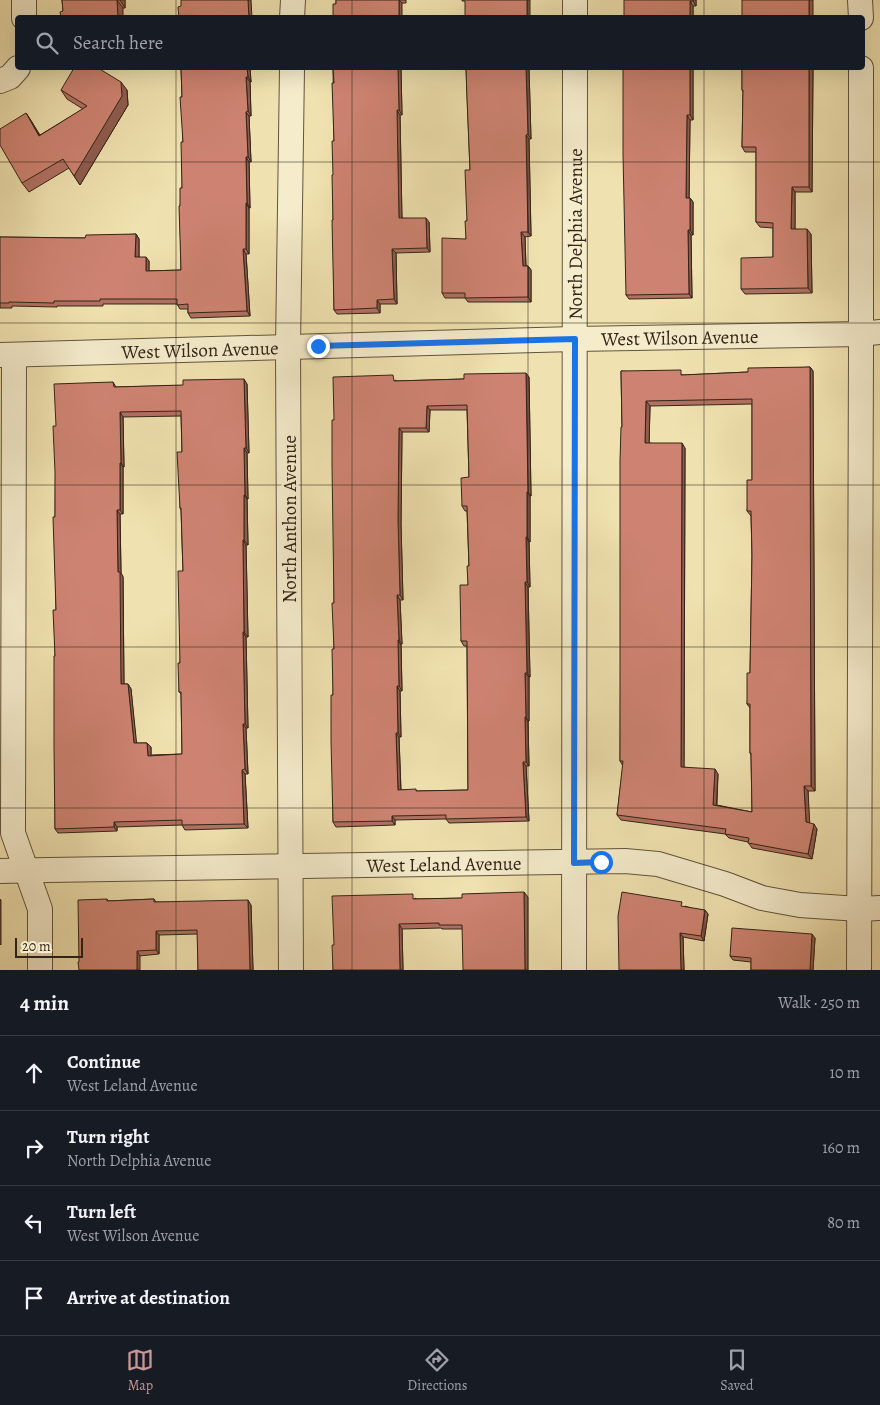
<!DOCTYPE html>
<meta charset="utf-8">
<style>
:root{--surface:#171b24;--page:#20242c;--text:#f1f3f6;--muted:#9ea1a6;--line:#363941;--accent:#c59692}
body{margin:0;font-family:Alegreya,serif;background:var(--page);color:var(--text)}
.scale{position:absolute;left:15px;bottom:12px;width:68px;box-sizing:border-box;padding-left:5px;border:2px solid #322417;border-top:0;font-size:14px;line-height:18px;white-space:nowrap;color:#322417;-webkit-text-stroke:4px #f5eccc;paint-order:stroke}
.stop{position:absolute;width:15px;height:15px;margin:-11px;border:4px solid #1a73e8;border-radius:50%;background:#fff}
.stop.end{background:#1a73e8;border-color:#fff;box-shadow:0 1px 5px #0008}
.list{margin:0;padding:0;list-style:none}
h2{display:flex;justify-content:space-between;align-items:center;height:65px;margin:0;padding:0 20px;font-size:21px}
h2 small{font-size:16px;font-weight:400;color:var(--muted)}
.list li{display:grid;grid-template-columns:32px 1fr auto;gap:15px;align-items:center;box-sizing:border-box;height:75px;padding:0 20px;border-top:1px solid var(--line)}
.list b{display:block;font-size:19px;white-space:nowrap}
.list p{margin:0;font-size:16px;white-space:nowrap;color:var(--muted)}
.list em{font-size:16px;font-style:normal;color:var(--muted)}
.icon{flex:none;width:28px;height:28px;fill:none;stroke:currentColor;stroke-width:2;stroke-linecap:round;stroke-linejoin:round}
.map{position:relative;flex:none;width:880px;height:970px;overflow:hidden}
.search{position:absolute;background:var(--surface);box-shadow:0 5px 20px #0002;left:15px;right:15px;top:15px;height:55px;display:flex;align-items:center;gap:12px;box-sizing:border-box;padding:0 18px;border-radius:5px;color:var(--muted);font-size:19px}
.sheet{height:365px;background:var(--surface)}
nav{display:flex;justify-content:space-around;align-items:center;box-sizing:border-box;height:70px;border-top:1px solid var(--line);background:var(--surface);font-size:14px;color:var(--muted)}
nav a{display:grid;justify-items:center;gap:2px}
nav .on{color:var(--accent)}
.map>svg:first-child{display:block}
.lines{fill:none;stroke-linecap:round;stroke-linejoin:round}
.minor-casing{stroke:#62543d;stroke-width:26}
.minor{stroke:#f5eccc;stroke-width:24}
.wall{fill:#b17162;stroke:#322417;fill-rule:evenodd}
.shaded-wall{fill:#905c50;stroke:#322417}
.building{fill:#ce8372;stroke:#322417;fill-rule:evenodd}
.route{stroke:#1a73e8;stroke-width:6}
.grid{fill:none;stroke:#322417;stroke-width:1;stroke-opacity:0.55}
.labels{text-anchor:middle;stroke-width:5;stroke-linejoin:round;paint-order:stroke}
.street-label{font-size:19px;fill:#322417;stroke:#f5eccc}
</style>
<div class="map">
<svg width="880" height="970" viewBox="0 0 880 970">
<rect width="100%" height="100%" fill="#f0e2b0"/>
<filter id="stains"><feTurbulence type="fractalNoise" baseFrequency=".004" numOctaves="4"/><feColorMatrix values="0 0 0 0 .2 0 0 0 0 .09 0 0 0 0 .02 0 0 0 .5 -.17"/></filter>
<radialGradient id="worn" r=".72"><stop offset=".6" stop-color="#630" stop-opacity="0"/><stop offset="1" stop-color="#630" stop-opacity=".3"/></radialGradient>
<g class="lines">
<defs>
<g id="minor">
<polyline points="24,0 24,18"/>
<polyline points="860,0 861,18"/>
<polyline points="292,18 293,0"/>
<polyline points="575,18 575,0"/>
<polyline points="0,81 10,77 18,68"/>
<path id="s1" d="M0,355L575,339L861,334L880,332"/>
<polyline points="14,355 13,833 40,909 40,970"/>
<path id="s2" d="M0,871L48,870L625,861L658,864L725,884L762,898L800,905L859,909L880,908"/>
<polyline points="291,970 288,347 292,68"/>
<path id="s3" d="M574,970L575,68"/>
<polyline points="859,970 861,353 861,68"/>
</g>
</defs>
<use href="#minor" class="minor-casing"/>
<use href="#minor" class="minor"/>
</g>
<g class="wall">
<polygon points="62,0 125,0 125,8 63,11"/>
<polygon points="336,0 406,0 406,3 336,4"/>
<polygon points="696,0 696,6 693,6 693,18 624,18"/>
<polygon points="181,68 250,68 251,82 250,82 251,116 249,116 251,162 249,162 250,208 249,208 249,254 246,254 250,316 191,318 188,313 188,309 180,309 177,304 103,304 103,306 57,306 57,307 12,306 12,308 0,308 0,237 85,238 136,234 139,239 139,257 149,261 149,271 181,270 180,206 182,188 183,142 182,97"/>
<polygon points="333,68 403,68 403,69 401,69 402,115 400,115 402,218 429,222 430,252 396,253 397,304 380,304 380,313 337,314 334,310 333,220 334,141"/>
<polygon points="466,68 529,68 531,139 529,139 531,236 525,237 526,266 528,266 531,270 531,302 468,302 465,298 445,298 442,293 466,239 470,170"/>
<polygon points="693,68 693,120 690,120 689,198 690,198 693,202 693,235 691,235 692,298 629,299 626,295"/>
<polygon points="742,68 813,68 812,192 795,192 795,229 811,234 812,293 745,294 741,289 773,257 773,228 760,227 756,222 756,152 745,152 742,147 743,92 742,90"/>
<polygon points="61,90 127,90 128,105 80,185 69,168 29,192 22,183 26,113 40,135 83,109 67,99"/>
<path d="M810,367L813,371L815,791H808L809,823L817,829L812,859L752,848L748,842L729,838L725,834L621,820L617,815L623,766L620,761L622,427L621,371L685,375L748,372ZM752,404V480L747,511L751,516L752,555L750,673L747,704L750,708V753L751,755L752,812L717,805L718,774L684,767L685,448L649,443L650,406Z"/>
<path d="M529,377L531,496H530V542H529L530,587H528L530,677H529V721L528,722L529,766H526L529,821L449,823L446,819L395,820V825L336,827L333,822V695L334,649V420L396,380L397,381L464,379ZM430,410H467L469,477L462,506L465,511H467L469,566L468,585L461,641L464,646H467L468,790L418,791L401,790L399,737H401L400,691H402L401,645L402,644L400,600H403L401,524L402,432H429Z"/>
<path d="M113,382L116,387L247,384L249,453H247L248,499H247L248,545H246L248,637H246L248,728H246L248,774H245L248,828L185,830L182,825L117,827V831L58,833L55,829V656L56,610L55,517L56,426ZM181,416L182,452L180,508L181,510L183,571L179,692L181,694L182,754L151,755V747L147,743H136L131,689L128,684H124L123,577L121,573L120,514H123V467H124L123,417Z"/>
<polygon points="528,897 462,929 442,929 441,928 402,929 403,970 333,970 334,945 416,898 416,899"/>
<polygon points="107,899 108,901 154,899 156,902 251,905 253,970 198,970 198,934 159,935 159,954 79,962"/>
<polygon points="685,906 708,914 704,941 683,937 684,970 619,970"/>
<polygon points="815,938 813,970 751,970 751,962 733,960 730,956"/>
</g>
<g class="shaded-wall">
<polygon points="117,0 123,8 123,18 118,18"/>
<polygon points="120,0 125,0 125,8"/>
<polygon points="248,0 251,0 252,18 249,18"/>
<polygon points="399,0 402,3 402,18 399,18"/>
<rect x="527" y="0" width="3" height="18"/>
<polygon points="693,0 696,0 696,6 693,1"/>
<rect x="809" y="0" width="4" height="18"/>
<polygon points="690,1 693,6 693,18 690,18"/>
<polygon points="247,68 250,68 251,82 248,77"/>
<polygon points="398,68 399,68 401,69 402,115 399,110"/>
<polygon points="526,68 529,68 531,139 528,134"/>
<polygon points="690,68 693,68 693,120 690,115"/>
<polygon points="809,68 813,68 812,192 809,187"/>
<polygon points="246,77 250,82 251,116 248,111"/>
<polygon points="121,82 127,90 128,105 80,185 74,176"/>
<polygon points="397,110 400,115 402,222 399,218"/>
<polygon points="246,112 249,116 251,162 248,157"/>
<polygon points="26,113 32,122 45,145 39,136"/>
<polygon points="687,115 690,120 689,202 686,198"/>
<polygon points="526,135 529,139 531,236 528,232"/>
<polygon points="246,157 249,162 250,208 247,203"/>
<polygon points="792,187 795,192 795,234 791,229"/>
<polygon points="690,198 693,202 693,235 690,230"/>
<polygon points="246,203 249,208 249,254 246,249"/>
<polygon points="426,218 429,222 430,252 427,248"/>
<polygon points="807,229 811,234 812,293 808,288"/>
<polygon points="688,230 691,235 692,298 689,294"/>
<polygon points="521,232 525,237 526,270 523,266"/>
<polygon points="136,234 139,239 139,261 135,257"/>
<polygon points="243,249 246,254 250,316 247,311"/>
<polygon points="392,249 396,253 397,304 394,299"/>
<polygon points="146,257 149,261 149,275 146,271"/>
<polygon points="528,266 531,270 531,302 528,297"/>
<polygon points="377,300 380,304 380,313 377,308"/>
<polygon points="810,367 813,371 815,791 811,786"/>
<polygon points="526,373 529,377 531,496 528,492"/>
<polygon points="244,379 247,384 249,453 246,448"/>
<polygon points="646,401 650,406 649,448 645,443"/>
<polygon points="427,406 430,410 429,432 426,428"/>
<polygon points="120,412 123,417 124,467 121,463"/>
<polygon points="399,428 402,432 401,524 403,600 400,595 398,520"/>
<polygon points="682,443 685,448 684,771 681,767"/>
<polygon points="244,448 247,453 248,499 245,495"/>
<polygon points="120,463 123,467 123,514 120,510"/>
<polygon points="527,492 530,496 530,542 527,537"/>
<polygon points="244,495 247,499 248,545 244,540"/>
<polygon points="117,510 120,514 121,573 123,577 124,689 121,684 118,572"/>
<polygon points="526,537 529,542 530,587 527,582"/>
<polygon points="243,540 246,545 248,637 244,632"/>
<polygon points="525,582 528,587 530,677 527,673"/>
<polygon points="397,595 400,600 402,644 399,640"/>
<polygon points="243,632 246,637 248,728 245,724"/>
<polygon points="398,640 401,645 402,691 399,686"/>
<polygon points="525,673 529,677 529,721 526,717"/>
<polygon points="128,684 131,689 137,747 134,743"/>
<polygon points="397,686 400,691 401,737 398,733"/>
<polygon points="525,717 528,722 529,766 526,762"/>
<polygon points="243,724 246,728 248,774 245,769"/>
<polygon points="396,733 399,737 401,794 398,790"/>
<polygon points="147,743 151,747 151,760 148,756"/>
<polygon points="523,762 526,766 529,821 526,817"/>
<polygon points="715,769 718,774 716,810 713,805"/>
<polygon points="242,770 245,774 248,828 244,824"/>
<polygon points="804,786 808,791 810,827 806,822"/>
<polygon points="392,816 395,820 395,825 392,821"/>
<polygon points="114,822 117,827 117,831 114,827"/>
<polygon points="814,824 817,829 812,859 808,854"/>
<polygon points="524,892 528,897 528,970 525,970"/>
<polygon points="0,899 1,900 1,945 0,944"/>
<polygon points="248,900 251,905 253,970 250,970"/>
<polygon points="705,910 708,914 704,941 701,936"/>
<polygon points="399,924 402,929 403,970 400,970"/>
<polygon points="156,931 159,935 159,954 156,950"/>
<polygon points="680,933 683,937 684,970 681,970"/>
<polygon points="812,934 815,938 813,970 810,970"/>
<polygon points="137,951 140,956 140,970 137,970"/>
</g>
<g class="building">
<polygon points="62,0 117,0 118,18 61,18 60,12 63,11"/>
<polygon points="181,0 248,0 249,18 179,18 178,7 181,6"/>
<polygon points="336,0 399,0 399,18 333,18 333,4 336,4"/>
<polygon points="462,0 527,0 527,18 465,18 465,1 462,1"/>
<polygon points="624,0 693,0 693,1 690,1 690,18 624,18"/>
<rect x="742" y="0" width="67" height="18"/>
<polygon points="74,68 98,68 121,82 122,96 74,176 63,159 22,183 0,145 0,129 26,113 39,136 87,106 61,90"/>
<polygon points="181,68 247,68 248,77 246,77 248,111 246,112 248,157 246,157 247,203 246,203 246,249 243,249 247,311 188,313 188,304 177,305 177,299 100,299 100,301 54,301 54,303 9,302 9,303 0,303 0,237 85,238 86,235 136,234 135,257 146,257 146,271 181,270 179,206 180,206 180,188 182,188 181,142 183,142 180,97 182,97"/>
<polygon points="333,68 398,68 399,110 397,110 399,218 426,218 427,248 392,249 394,299 377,300 377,308 334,310 332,220 333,220 332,175 333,175 332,141 334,141 332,83 334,83"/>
<polygon points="466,68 526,68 528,134 526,135 528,232 521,232 523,266 528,266 528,297 465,298 465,293 442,293 442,238 466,239 465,221 467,221 465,170 470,170 467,99"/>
<polygon points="623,68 690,68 690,115 687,115 686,198 690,198 690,230 688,230 689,294 626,295 623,154"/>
<polygon points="742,68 809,68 809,187 792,187 791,229 807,229 808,288 741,289 741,258 773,257 773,223 756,222 756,147 742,147 743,90 742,90"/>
<path d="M810,367L811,786H804L806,822L814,824L808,854L748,843L749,838L725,834L726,829L617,815L623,761H620V461L621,427H622L621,371L681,370V375L748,372V368ZM752,399V480H747V511H751L752,555L750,673H747V704H750V753H751L752,812L713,805L715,769L681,767L682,443H645L646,401Z"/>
<path d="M526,373L528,492H527V537H526L527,582H525L527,673H525L526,717H525L526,762H523L526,817L446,819V815L392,816V821L333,822L331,741V695H333L332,649H334L332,603H334L332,465V420H334L333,377L393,375L394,381L464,379V374ZM467,405L469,477L461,478L462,506H467L469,566H467L468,585H460L461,641H467L468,790L416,791V789L398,790L396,733H398L397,686H399L398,640H399L397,595H400L398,520L399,428H426L427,406Z"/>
<path d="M244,379L246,448H244L245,495H244V540H243L244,632H243L245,724H243L245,769L242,770L244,824L182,825V820L114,822V827L55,829L54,747V656H55L53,610H56L53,517H55V472L53,426H56L54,384L113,382L114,387L183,385V380ZM181,411L182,452H177L180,508H181L183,571H178L180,663H178L179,692H181L182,754L148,756L147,743H134L128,684H121L120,572H118L117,510H120V463H121L120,412Z"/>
<polygon points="524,892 525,970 463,970 462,925 439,925 439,923 399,924 400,970 333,970 332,945 334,945 332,896 413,894 413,899 462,898 462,894"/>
<polygon points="622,892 682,902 681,906 705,910 701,936 680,933 681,970 619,970 618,916"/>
<polygon points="107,899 107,901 154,899 154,902 248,900 250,970 198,970 197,930 156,931 156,950 137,951 137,970 79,970 78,962 79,962 78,900"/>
<polygon points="732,928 812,934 810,970 751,970 751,958 730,956"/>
</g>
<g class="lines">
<polyline class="route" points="318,346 575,339 574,863 601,862"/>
</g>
<path class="grid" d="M176,0V18M352,0V18M528,0V18M704,0V18M176,68V970M352,68V970M528,68V970M704,68V970M0,162H880M0,323H880M0,485H880M0,647H880M0,808H880"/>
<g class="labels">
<g class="street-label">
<text dy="7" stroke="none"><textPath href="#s3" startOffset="736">North Delphia Avenue</textPath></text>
<text dy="7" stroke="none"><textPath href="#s1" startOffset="680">West Wilson Avenue</textPath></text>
<text dy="7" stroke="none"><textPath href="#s1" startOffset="200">West Wilson Avenue</textPath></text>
<text transform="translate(289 519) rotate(-90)" y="7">North Anthon Avenue</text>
<text dy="7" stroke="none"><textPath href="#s2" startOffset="444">West Leland Avenue</textPath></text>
</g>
</g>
<rect width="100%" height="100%" filter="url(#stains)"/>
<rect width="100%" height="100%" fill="url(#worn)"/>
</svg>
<div class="scale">20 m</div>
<div class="stop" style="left:601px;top:862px"></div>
<div class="stop end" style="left:318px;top:346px"></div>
<div class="search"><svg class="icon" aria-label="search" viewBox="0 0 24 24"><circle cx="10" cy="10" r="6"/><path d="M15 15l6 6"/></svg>Search here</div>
</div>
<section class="sheet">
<h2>4 min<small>Walk · 250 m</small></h2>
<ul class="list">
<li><svg class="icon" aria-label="ahead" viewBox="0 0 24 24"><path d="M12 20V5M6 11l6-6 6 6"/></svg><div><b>Continue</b><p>West Leland Avenue</p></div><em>10 m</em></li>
<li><svg class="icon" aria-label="right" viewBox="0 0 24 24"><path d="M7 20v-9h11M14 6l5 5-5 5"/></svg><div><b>Turn right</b><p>North Delphia Avenue</p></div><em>160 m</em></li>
<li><svg class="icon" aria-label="left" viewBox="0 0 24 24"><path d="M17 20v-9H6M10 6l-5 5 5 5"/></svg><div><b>Turn left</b><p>West Wilson Avenue</p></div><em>80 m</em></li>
<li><svg class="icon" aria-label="arrive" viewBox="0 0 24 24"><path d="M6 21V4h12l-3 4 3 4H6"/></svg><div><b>Arrive at destination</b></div></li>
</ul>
</section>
<nav>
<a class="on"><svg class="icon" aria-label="map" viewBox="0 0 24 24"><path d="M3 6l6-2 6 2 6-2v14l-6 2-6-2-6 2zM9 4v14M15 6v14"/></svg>Map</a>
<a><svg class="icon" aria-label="directions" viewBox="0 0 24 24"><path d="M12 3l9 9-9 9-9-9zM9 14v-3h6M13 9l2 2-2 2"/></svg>Directions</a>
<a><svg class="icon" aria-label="saved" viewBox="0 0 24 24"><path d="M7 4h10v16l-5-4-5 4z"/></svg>Saved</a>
</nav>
